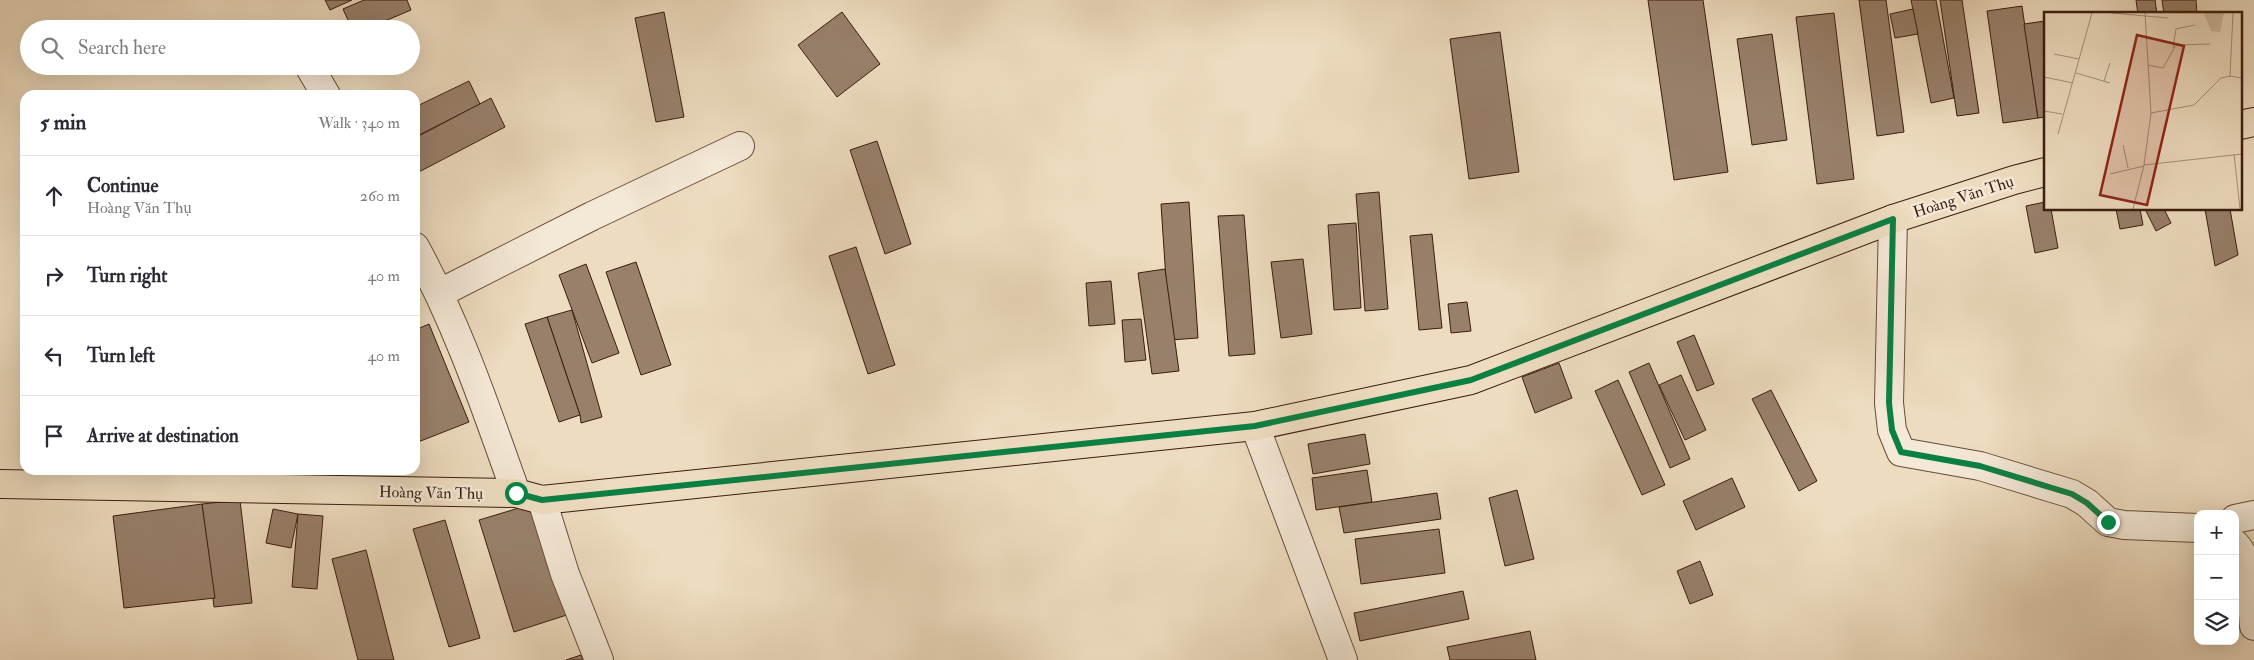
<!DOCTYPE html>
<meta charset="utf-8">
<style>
:root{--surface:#fff;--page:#f2f2f3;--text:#2b2b33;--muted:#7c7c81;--line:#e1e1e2}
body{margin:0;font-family:"IM FELL Double Pica",serif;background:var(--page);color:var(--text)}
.controls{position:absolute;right:15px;bottom:15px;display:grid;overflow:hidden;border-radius:10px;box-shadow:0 5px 20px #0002}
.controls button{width:45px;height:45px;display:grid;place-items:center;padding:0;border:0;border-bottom:1px solid var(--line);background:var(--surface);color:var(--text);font:25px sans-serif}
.stop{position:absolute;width:15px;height:15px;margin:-11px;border:4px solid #0b8043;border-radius:50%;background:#fff}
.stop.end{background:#0b8043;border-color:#fff;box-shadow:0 1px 5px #0008}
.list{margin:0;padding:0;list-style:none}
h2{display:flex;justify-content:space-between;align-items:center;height:65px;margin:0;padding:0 20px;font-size:21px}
h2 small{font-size:16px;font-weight:400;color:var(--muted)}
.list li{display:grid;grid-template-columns:32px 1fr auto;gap:15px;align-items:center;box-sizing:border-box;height:80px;padding:0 20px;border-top:1px solid var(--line)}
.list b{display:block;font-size:19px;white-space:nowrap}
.list p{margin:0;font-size:16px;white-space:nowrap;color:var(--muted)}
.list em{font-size:16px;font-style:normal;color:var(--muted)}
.icon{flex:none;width:28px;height:28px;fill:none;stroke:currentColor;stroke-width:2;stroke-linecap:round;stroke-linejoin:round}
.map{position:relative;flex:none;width:2254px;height:660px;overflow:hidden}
.search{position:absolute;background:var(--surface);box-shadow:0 5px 20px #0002;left:20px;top:20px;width:400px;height:55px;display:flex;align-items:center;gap:12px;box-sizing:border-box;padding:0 18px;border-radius:28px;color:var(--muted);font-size:19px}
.panel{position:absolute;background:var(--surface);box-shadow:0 5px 20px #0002;left:20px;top:90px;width:400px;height:385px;border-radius:15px}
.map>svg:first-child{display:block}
.building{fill:#98806b;stroke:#3a1d0f}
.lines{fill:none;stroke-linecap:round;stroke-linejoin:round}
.minor-casing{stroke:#674d3b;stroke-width:30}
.major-casing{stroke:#3a1d0f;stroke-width:30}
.minor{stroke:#f4e8d6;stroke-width:28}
.major{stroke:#eedcc0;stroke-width:28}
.route{stroke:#0b8043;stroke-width:6}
.labels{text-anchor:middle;stroke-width:5;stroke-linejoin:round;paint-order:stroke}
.street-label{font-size:16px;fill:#3a1d0f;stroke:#f4e8d6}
.inset-road{fill:none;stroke:#a69079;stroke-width:1}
.view{fill:#8f2418;fill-opacity:0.15;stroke:#8f2418;stroke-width:2.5}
.inset-edge{fill:none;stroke:#3a1d0f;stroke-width:2.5}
</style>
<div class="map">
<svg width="2254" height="660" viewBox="0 0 2254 660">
<rect width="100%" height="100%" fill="#eedcc0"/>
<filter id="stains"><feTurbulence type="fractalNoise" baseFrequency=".004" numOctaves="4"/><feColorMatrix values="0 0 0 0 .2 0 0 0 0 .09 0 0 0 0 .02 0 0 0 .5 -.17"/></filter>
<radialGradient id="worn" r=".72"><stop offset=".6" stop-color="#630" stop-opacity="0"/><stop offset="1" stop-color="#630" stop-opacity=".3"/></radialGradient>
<g class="building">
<polygon points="325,0 352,0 330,10"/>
<polygon points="364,0 407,0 411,10 366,29 352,29 343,9"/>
<polygon points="1648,0 1703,0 1728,172 1674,180"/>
<polygon points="1859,0 1886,0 1904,132 1877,136"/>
<polygon points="1911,0 1936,0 1954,98 1931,103"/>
<polygon points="1940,0 1962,0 1979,113 1957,116"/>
<polygon points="2136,0 2155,0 2157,14 2138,14"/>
<polygon points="2162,0 2196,0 2197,14 2164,14"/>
<polygon points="2022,6 2038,118 2003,123 1987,11"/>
<polygon points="1913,9 1918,34 1895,38 1890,14"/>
<polygon points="664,12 684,117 656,122 635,18"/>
<polygon points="842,12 880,64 837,97 798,45"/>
<polygon points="1834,13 1854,179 1817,184 1796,17"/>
<polygon points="2045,21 2045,117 2038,118 2024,24"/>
<polygon points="1500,32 1519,172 1469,179 1450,39"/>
<polygon points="1772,34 1787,140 1752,145 1737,39"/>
<polygon points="469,81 480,104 415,137 415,107"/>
<polygon points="491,98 505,127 415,174 415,138"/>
<polygon points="877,141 911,244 885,254 850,150"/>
<polygon points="1379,192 1388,309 1365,311 1356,194"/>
<polygon points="1189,202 1198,338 1170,340 1161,204"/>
<polygon points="2045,202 2045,209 2051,209 2058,248 2035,253 2026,206"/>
<polygon points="2116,209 2140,209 2143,225 2120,229"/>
<polygon points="2145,209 2164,209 2171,223 2156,231"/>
<polygon points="2205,209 2230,209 2238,255 2215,266"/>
<polygon points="1244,215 1255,354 1229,356 1218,216"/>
<polygon points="1356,223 1361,308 1334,310 1328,225"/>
<polygon points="1432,234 1442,328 1419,330 1410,236"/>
<polygon points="856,247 895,365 868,374 829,256"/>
<polygon points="1303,259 1312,334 1281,338 1271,262"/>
<polygon points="636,262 671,365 641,375 606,272"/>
<polygon points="586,264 619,353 592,363 559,275"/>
<polygon points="1165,269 1179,371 1152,374 1138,273"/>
<polygon points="1111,281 1115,324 1089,326 1086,283"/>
<polygon points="1467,302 1471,331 1451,333 1448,304"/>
<polygon points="572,310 602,417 581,423 580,415 547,317"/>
<polygon points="547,317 580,415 559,422 525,324"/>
<polygon points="1141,319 1146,360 1125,362 1122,320"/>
<polygon points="429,324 469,422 418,442 415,434 415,330"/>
<polygon points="1694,335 1714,384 1697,391 1677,342"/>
<polygon points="1559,363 1572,398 1535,413 1522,377"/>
<polygon points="1649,363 1690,459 1670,468 1629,372"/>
<polygon points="1681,375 1706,430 1685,440 1659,385"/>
<polygon points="1618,380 1665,485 1642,495 1595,391"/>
<polygon points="1771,390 1817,481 1799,491 1752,399"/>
<polygon points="1365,434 1370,464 1313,474 1308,444"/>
<polygon points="1367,470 1372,502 1316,510 1312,478"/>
<polygon points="1732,478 1745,507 1696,530 1683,501"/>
<polygon points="1517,490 1534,559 1505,566 1489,498"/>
<polygon points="1437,493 1441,519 1344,533 1339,507"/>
<polygon points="240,500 252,603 214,607 202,504"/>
<polygon points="539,502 573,613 514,632 479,520"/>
<polygon points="202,504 215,598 124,608 113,516"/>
<polygon points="273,509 298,514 291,548 266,543"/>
<polygon points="298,514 323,516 317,589 292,587"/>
<polygon points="445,520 480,638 449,647 413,529"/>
<polygon points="1439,529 1445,573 1361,584 1355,539"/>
<polygon points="366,550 394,660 358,660 332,559"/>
<polygon points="1700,561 1713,595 1690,604 1677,571"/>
<polygon points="1463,591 1469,619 1360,641 1354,613"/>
<polygon points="1530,631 1536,660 1450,660 1447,647"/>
<polygon points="581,655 583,660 566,660"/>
</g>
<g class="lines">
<defs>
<g id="minor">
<polyline points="309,66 326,95"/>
<polyline points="1893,219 1889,403 1892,430 1901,452 1980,466 2072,494 2087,503 2108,522 2124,525 2198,528"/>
<path d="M415,247C458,325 486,409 516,493"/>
<polyline points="440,293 592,216 740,146"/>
<polyline points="1255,426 1343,660"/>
<polyline points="542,500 565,574 599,660"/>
<polyline points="2235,519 2254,515"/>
<path d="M2235,544C2254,564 2251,600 2254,626"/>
</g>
<g id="major">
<polyline points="2240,125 2254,122"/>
<polyline points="0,484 516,493 542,500 1255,426 1471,380 1893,219 2014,180 2045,172"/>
</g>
</defs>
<use href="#minor" class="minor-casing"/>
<use href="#major" class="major-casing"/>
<use href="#minor" class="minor"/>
<use href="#major" class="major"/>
</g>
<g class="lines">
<polyline class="route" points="516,493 542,500 1255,426 1471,380 1893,219 1889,403 1892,430 1901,452 1980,466 2072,494 2087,503 2108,522"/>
</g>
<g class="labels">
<g class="street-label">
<text transform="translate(1963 196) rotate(-18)" y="6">Hoàng Văn Thụ</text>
<text transform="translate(431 492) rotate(1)" y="6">Hoàng Văn Thụ</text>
</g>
</g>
<g transform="translate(2044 12)">
<rect width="198" height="198" fill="#eedcc0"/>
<path d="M160,1H180L176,20L167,19Z" fill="#cfbca2"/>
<path class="inset-road" d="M68,1L124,6M189,1L186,64L198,66M129,36L132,17L151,13M10,42L35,47M104,53L119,56L132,33L166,32M32,61L66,71M0,65L29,71M60,69L66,51M0,99L18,102M107,101L150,93L177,66L186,64M14,122L48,1M79,133L84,156M190,142L196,197M100,153L198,142M66,162L100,154M89,197L100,153L107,101L101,1"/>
<path class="view" d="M93,23L140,34L103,193L56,183Z"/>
<rect width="198" height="198" class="inset-edge"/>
</g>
<rect width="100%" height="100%" filter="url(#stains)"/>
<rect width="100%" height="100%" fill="url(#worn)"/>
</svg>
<div class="controls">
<button>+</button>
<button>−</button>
<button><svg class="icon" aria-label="layers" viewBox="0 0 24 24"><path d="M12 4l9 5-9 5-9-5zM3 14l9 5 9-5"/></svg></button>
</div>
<div class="stop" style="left:516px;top:493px"></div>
<div class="stop end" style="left:2108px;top:522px"></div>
<div class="search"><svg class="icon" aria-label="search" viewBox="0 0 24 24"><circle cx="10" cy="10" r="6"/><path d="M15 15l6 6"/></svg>Search here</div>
<section class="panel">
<h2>5 min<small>Walk · 340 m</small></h2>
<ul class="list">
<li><svg class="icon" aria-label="ahead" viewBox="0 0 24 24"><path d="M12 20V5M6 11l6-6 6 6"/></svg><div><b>Continue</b><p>Hoàng Văn Thụ</p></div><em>260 m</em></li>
<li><svg class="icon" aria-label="right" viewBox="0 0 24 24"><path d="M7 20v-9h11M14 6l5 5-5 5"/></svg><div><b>Turn right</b></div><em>40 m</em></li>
<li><svg class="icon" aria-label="left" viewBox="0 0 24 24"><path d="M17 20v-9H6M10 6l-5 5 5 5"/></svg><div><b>Turn left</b></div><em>40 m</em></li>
<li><svg class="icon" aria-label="arrive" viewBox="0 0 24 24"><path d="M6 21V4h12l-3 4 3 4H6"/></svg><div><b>Arrive at destination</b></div></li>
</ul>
</section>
</div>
